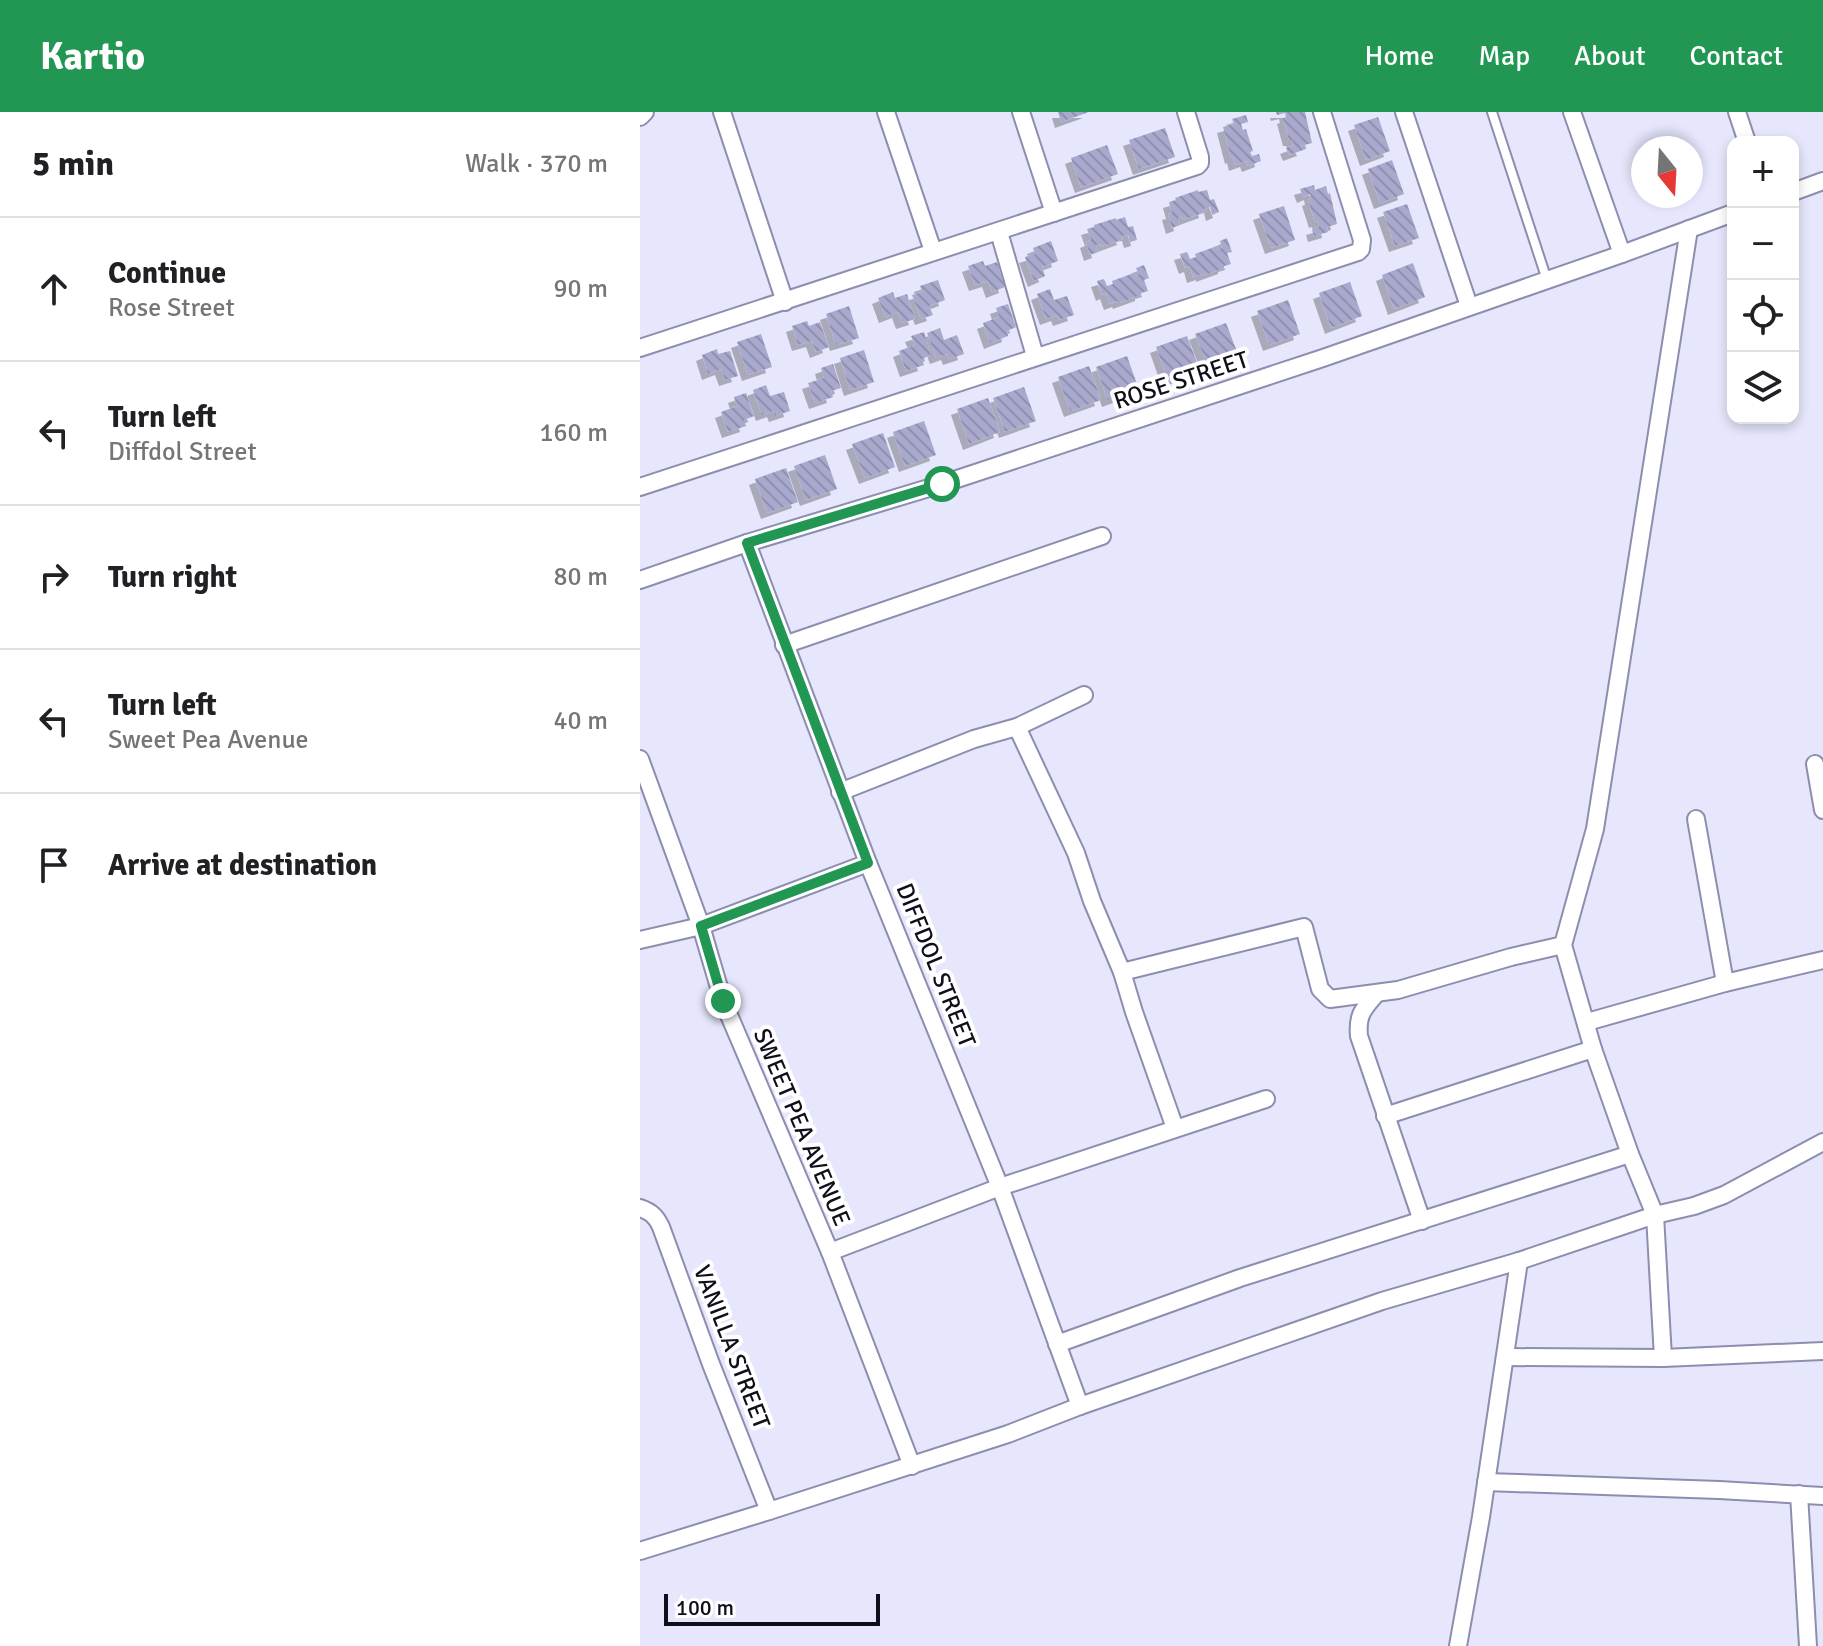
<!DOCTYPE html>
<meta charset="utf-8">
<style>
:root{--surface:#fff;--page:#f2f2f2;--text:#202124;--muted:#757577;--line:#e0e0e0;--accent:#229753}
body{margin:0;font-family:Signika,sans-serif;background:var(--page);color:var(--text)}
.controls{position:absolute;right:24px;top:24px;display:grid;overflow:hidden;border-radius:16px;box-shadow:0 4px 12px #0003}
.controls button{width:72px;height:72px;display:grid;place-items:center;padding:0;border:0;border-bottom:2px solid var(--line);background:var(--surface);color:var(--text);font:40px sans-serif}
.compass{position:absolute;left:991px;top:24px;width:72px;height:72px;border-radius:50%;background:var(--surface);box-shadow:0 4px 12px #0003;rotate:162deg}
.scale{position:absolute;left:24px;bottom:20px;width:216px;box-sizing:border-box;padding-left:8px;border:4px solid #0f0e1a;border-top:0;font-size:22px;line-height:28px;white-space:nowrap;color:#0f0e1a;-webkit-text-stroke:6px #fff;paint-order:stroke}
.stop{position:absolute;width:24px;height:24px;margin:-18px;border:6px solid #229753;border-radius:50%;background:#fff}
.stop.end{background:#229753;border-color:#fff;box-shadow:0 2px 8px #0008}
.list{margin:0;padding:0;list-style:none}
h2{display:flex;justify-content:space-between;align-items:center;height:104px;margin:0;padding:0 32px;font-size:34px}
h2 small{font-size:26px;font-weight:400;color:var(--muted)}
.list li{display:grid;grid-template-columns:52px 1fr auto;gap:24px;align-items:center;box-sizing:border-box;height:144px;padding:0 32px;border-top:2px solid var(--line)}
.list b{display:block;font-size:30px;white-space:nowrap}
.list p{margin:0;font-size:26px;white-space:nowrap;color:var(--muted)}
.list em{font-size:26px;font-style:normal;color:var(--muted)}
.icon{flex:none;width:44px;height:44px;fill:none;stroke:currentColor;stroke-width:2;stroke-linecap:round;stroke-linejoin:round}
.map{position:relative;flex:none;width:1183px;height:1534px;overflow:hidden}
header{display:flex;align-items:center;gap:48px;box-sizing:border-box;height:112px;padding:0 40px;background:var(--accent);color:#fff}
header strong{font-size:38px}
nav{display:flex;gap:44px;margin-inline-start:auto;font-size:28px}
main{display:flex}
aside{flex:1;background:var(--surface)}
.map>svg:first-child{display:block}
.building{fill:url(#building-back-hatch);filter:url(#shadow)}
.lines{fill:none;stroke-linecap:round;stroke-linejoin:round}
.service-casing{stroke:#8d8daf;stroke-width:12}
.minor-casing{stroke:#8d8daf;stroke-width:20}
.service{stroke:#fff;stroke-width:8}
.minor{stroke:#fff;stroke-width:16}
.route{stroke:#229753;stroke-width:10}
.labels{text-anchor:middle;stroke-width:8;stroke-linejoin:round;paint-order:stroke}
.street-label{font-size:24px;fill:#0f0e1a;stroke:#fff}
</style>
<header>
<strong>Kartio</strong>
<nav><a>Home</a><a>Map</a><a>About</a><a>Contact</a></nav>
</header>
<main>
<aside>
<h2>5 min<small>Walk · 370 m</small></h2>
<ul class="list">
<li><svg class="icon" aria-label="ahead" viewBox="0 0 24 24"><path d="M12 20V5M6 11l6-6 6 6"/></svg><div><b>Continue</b><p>Rose Street</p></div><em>90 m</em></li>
<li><svg class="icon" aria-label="left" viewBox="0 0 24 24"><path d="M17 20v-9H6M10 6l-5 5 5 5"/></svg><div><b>Turn left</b><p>Diffdol Street</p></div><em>160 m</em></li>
<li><svg class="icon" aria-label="right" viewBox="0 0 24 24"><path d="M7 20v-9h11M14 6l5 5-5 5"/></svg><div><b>Turn right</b></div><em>80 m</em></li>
<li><svg class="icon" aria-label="left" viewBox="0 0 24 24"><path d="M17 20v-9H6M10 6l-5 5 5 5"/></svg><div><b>Turn left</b><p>Sweet Pea Avenue</p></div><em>40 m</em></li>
<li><svg class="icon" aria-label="arrive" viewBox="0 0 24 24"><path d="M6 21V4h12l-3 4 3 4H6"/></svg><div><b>Arrive at destination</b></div></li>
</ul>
</aside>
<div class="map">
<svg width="1183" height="1534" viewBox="0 0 1183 1534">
<defs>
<pattern id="building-back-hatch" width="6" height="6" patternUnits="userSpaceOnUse" patternTransform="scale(2)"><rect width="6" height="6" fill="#a8a9cc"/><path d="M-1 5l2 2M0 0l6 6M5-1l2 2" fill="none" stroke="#8f90af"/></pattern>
<filter id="shadow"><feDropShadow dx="-6" dy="6" stdDeviation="0" flood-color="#0004"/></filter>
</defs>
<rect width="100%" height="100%" fill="#e6e6fc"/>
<g class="building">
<polygon points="418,0 449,0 421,10"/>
<polygon points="636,0 665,0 672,31 661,34 663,38 649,43 646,36 654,33 652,28 649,28 643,6 646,5 645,1 637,3"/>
<polygon points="606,3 608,10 601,12 603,18 606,17 613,39 610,40 612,44 619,42 621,49 608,54 606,49 595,53 593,45 591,46 583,15 594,12 592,7"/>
<polygon points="738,5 750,39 726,48 714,13"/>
<polygon points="525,16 535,45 499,57 489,28"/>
<polygon points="467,33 478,62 441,75 431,46"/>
<polygon points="752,48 764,82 740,91 728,57"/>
<polygon points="674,73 675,78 686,74 688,82 690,81 697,112 687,115 688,120 674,124 672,117 679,115 678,109 675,110 668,88 671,87 670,82 663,85 660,77"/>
<polygon points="558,78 558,80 567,78 570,88 574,87 579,100 572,103 570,95 564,97 565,100 543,108 542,104 538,106 540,113 532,116 528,102 532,101 529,90 536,88 535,86"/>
<polygon points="767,92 779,126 755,134 743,100"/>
<polygon points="644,94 655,128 631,136 619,102"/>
<polygon points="485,105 488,115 493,114 497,128 490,130 488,123 482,124 483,127 461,135 460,132 456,133 458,140 450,143 446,130 451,128 447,117 454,115 454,113 476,106 476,108"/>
<polygon points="587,126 592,140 587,141 591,152 584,154 584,156 562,164 562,162 553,165 550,154 545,156 540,142 547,140 550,147 556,145 555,142 577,134 578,138 582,136 580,129"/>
<polygon points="411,129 418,149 402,155 405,164 394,169 385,145 395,142 393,136"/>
<polygon points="343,149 345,154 357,150 365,175 352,180 348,169 335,173 328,154"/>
<polygon points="773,151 785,185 754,197 742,163"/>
<polygon points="504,153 509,166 504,168 508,179 501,181 501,183 479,191 478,189 470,192 466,181 462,183 457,169 464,167 467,174 473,172 472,169 494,161 495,164 499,163 496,156"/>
<polygon points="298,168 305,188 289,194 293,203 281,207 272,183 282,180 280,174"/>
<polygon points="710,170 722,204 691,216 679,181"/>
<polygon points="410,177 414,188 427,184 434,203 419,208 417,203 406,207 397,182"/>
<polygon points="253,180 255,186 267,182 275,207 262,211 258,200 245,205 238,186"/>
<polygon points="648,188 660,222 629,233 617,199"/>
<polygon points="368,192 376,215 367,219 368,224 350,231 343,211 359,205 356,196"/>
<polygon points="209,194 219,226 196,233 186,202"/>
<polygon points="167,209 169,214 180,210 189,235 176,240 172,229 158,233 152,214"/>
<polygon points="586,211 599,245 568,256 555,222"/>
<polygon points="300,216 304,228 317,223 324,242 309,247 307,242 296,246 287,221"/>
<polygon points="284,220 291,243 282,247 284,253 266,259 259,239 275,233 271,224"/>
<polygon points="121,222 132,255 108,263 97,230"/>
<polygon points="547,224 560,258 528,269 516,235"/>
<polygon points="77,237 78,242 90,239 98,264 85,268 81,257 68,262 62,243"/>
<polygon points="224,238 234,270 210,278 200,246"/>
<polygon points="487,244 499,278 468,289 456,255"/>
<polygon points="193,252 201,276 191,279 193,285 175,291 168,271 184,266 181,256"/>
<polygon points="449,254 461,288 430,299 418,265"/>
<polygon points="126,273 130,284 144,280 150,299 135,304 133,299 122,303 113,278"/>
<polygon points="384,275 396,309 365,320 353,286"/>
<polygon points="106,281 114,304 104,308 106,314 88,320 81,300 97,294 94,285"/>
<polygon points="348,286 360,320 329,332 317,297"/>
<polygon points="284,309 296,343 265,354 253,320"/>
<polygon points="243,321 255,355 225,366 212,332"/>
<polygon points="185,343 197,377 166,388 154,354"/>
<polygon points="146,356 158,390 127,401 115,367"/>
</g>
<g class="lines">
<defs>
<polyline id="service" points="852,0 907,168"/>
<g id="minor">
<polyline points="82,0 145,190"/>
<polyline points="246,0 293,139"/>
<polyline points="381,0 414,101"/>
<polyline points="764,0 829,194"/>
<polyline points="932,0 982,142"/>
<polyline points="1097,0 1107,30"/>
<polyline points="0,5 5,0"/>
<polyline points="1153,80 1183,69"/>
<polyline points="359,120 395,244"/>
<polyline points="0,236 557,54 560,51 560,45 546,0"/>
<polyline points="0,375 718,140 721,137 722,128 682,0"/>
<polyline points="107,431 228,751 360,1075 440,1294"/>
<polyline points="0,468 107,431 302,372 683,246 982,142 1093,101"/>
<polyline points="144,533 462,424"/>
<polyline points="377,615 436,741 452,789 482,860 494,900 535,1016"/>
<polyline points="0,647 61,814 83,889 190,1140 272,1354"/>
<polyline points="1175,652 1183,698"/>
<polyline points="200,680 334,627 377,615 444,583"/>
<polyline points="1056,707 1085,871"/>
<polyline points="0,828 61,814 228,751"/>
<polyline points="482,860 664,815 680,877 690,887 758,878 871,845 923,833"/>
<path d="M736,882C723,897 717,903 719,924L782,1109"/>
<polyline points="947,910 1085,871 1183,848"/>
<polyline points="745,1004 953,937"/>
<path d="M0,1096C11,1100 16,1104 21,1115L71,1252L129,1399"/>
<polyline points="190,1140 360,1075 626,987"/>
<polyline points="417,1232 600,1166 990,1042"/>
<polyline points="866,1245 1023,1246 1183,1239"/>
<polyline points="1023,1246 1015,1103 990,1042 953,937 923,833 955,717 1049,117"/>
<polyline points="846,1370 1079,1378 1183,1384"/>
<polyline points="1159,1382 1168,1534"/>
<polyline points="0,1439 129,1399 368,1322 440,1294 742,1189 879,1149 1015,1103 1054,1094 1084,1083 1183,1030"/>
<polyline points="818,1534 841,1405 879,1149"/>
</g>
</defs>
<use href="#service" class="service-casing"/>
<use href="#minor" class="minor-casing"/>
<use href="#service" class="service"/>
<use href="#minor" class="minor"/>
</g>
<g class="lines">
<polyline class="route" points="83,889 61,814 228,751 107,431 302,372"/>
</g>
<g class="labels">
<g class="street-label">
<text transform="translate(541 268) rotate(-18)" y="8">ROSE STREET</text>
<text transform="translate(296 853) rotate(68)" y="8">DIFFDOL STREET</text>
<text transform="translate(162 1015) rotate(67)" y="8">SWEET PEA AVENUE</text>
<text transform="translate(92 1235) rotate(69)" y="8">VANILLA STREET</text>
</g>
</g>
</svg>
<div class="controls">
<button>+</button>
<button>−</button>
<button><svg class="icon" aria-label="locate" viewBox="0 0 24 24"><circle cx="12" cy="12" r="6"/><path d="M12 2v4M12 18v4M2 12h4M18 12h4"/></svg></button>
<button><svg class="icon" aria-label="layers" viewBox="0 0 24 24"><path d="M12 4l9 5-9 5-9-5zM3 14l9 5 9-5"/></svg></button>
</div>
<svg class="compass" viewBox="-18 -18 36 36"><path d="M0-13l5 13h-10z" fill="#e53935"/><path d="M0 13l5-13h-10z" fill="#757577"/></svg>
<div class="scale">100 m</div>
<div class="stop" style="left:302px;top:372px"></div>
<div class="stop end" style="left:83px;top:889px"></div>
</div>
</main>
